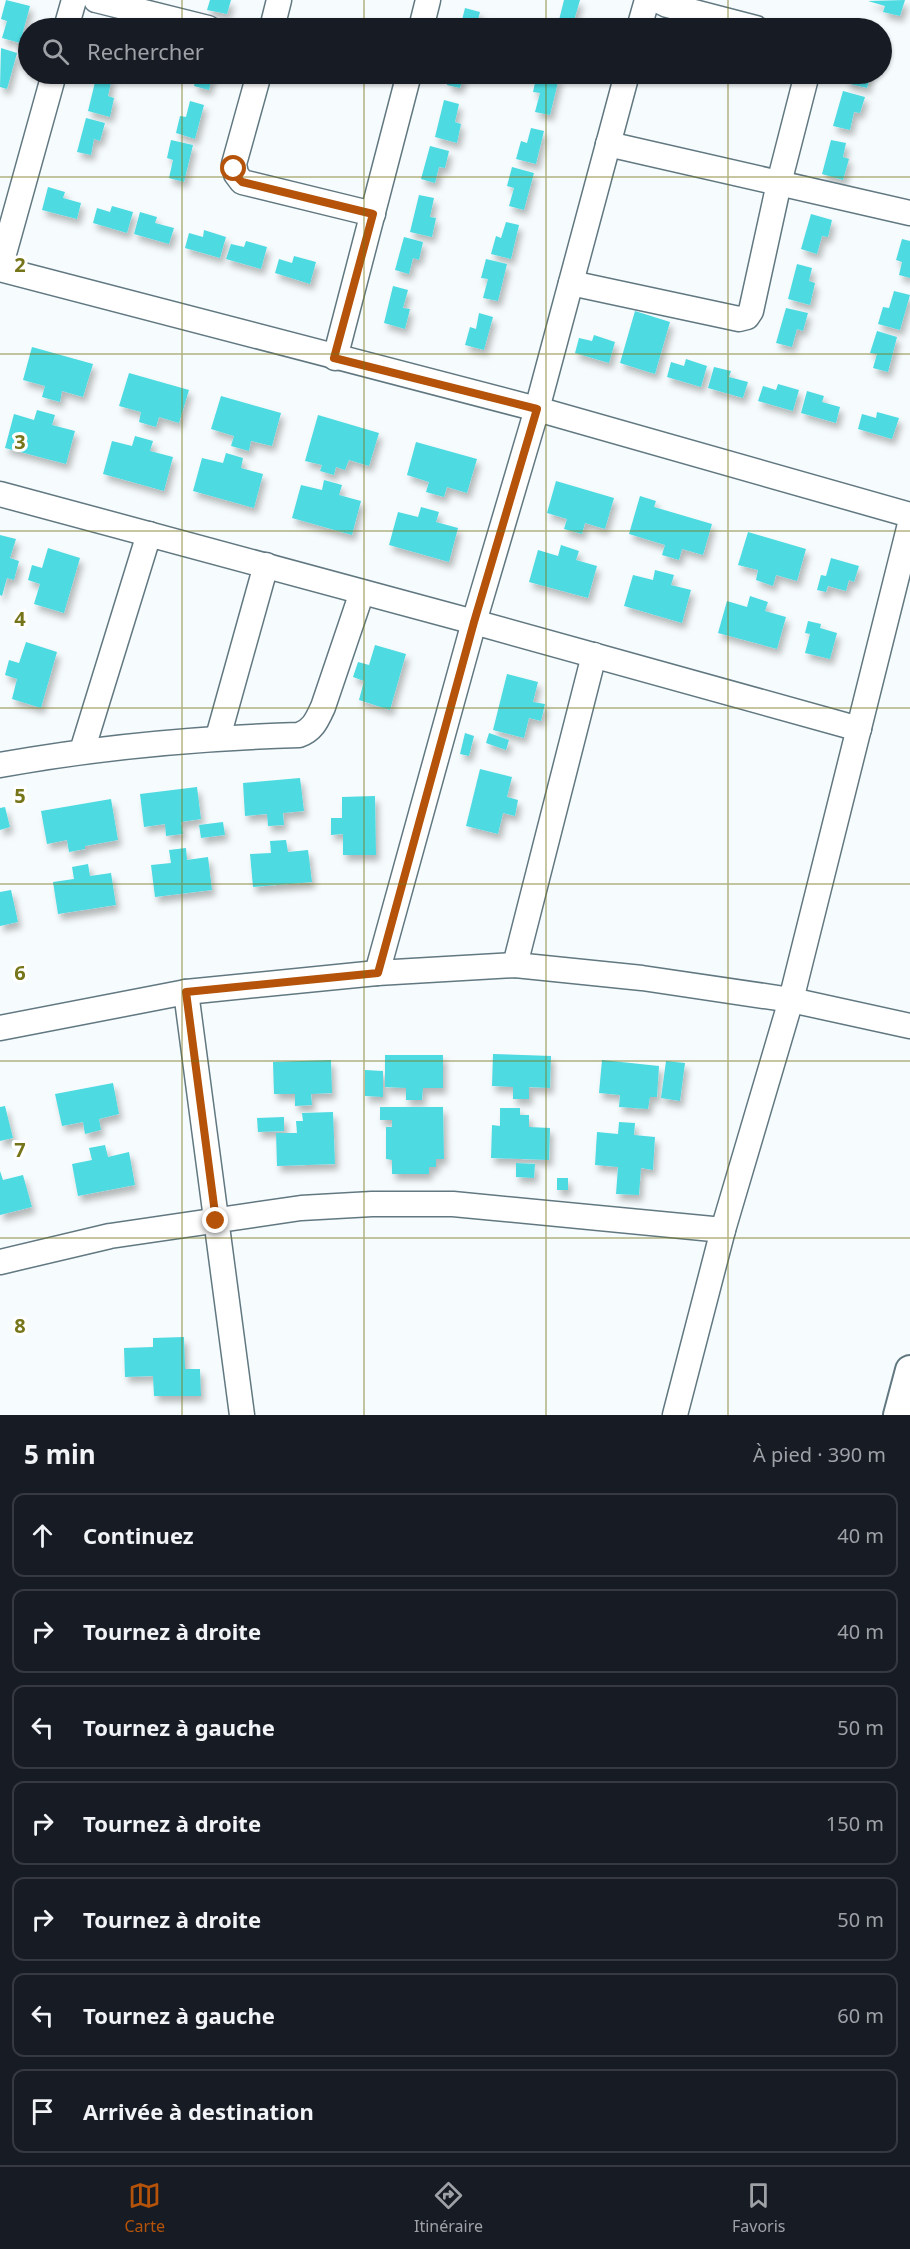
<!DOCTYPE html>
<html lang="fr">
<meta charset="utf-8">
<style>
:root{--surface:#171b24;--page:#242831;--text:#f1f3f6;--muted:#9ea1a6;--line:#363941;--accent:#b45309}
body{margin:0;font-family:"Noto Sans",sans-serif;background:var(--page);color:var(--text)}
.stop{position:absolute;width:18px;height:18px;margin:-14px;border:4px solid #b45309;border-radius:50%;background:#fff}
.stop.end{background:#b45309;border-color:#fff;box-shadow:0 2px 6px #0008}
.list{margin:0;padding:0;list-style:none}
h2{display:flex;justify-content:space-between;align-items:center;height:78px;margin:0;padding:0 24px;font-size:26px}
h2 small{font-size:20px;font-weight:400;color:var(--muted)}
.list li{display:grid;grid-template-columns:39px 1fr auto;gap:18px;align-items:center;box-sizing:border-box;height:84px;margin:0 12px 12px;padding:0 12px;border:2px solid var(--line);border-radius:12px}
.list b{display:block;font-size:22px;white-space:nowrap}
.list em{font-size:20px;font-style:normal;color:var(--muted)}
.icon{flex:none;width:33px;height:33px;fill:none;stroke:currentColor;stroke-width:2;stroke-linecap:round;stroke-linejoin:round}
.map{position:relative;flex:none;width:910px;height:1415px;overflow:hidden}
.search{position:absolute;background:var(--surface);box-shadow:0 2px 4px #0004;left:18px;right:18px;top:18px;height:66px;display:flex;align-items:center;gap:15px;box-sizing:border-box;padding:0 21px;border-radius:33px;color:var(--muted);font-size:22px}
.sheet{height:750px;background:var(--surface)}
nav{display:flex;justify-content:space-around;align-items:center;box-sizing:border-box;height:84px;border-top:2px solid var(--line);background:var(--surface);font-size:16px;color:var(--muted)}
nav a{display:grid;justify-items:center;gap:3px}
nav .on{color:var(--accent)}
.map>svg:first-child{display:block}
.building{fill:#4ddae1;filter:url(#shadow)}
.lines{fill:none;stroke-linecap:round;stroke-linejoin:round}
.minor-casing{stroke:#617881;stroke-width:27}
.tertiary-casing{stroke:#617881;stroke-width:32}
.minor{stroke:#fff;stroke-width:24}
.tertiary{stroke:#fff;stroke-width:28}
.route{stroke:#b45309;stroke-width:8}
.grid{fill:none;stroke:#76751a;stroke-width:1.5;stroke-opacity:0.55}
.grid-label{font-size:20px;text-anchor:middle;font-weight:bold;fill:#76751a;stroke:#fff;stroke-width:6;stroke-linejoin:round;paint-order:stroke}
</style>
<div class="map">
<svg width="910" height="1415" viewBox="0 0 910 1415">
<defs>
<filter id="shadow"><feDropShadow dx="3.5" dy="6" stdDeviation="3" flood-color="#0004"/></filter>
</defs>
<rect width="100%" height="100%" fill="#f6fbfd"/>
<g class="building">
<polygon points="6,0 30,6 20,43 2,38 7,21 1,19"/>
<polygon points="210,0 231,0 227,14 207,10"/>
<polygon points="564,0 580,0 573,24 559,20"/>
<polygon points="905,0 900,16 883,12 885,6 868,1"/>
<polygon points="465,8 480,12 476,28 460,28"/>
<polygon points="1,48 17,53 7,89 0,87"/>
<polygon points="97,74 112,78 108,96 114,98 110,117 88,111"/>
<polygon points="197,74 213,74 209,90 194,86"/>
<polygon points="450,74 464,74 460,88 447,85"/>
<polygon points="537,74 559,78 550,115 535,112 540,93 533,92"/>
<polygon points="848,74 871,74 867,88 846,83"/>
<polygon points="843,91 865,97 860,113 854,112 850,130 833,126"/>
<polygon points="444,100 459,104 455,122 461,124 457,143 435,137"/>
<polygon points="190,101 204,105 195,139 176,133 180,116 186,117"/>
<polygon points="86,118 105,123 100,141 94,139 91,155 77,152"/>
<polygon points="531,128 544,131 536,164 516,159 521,141 527,143"/>
<polygon points="171,140 193,145 184,182 169,178 173,160 167,158"/>
<polygon points="831,140 846,143 843,157 849,159 843,180 822,174"/>
<polygon points="430,146 449,151 445,168 439,167 435,183 421,179"/>
<polygon points="512,167 534,173 524,210 509,206 514,188 507,186"/>
<polygon points="48,187 65,192 63,198 81,203 77,219 42,210"/>
<polygon points="419,195 434,198 430,217 436,218 432,237 410,232"/>
<polygon points="112,206 133,212 127,233 93,223 97,208 110,212"/>
<polygon points="140,212 157,217 155,223 174,228 169,244 134,234"/>
<polygon points="811,214 832,220 828,237 822,236 817,254 801,249"/>
<polygon points="506,222 519,225 511,259 491,254 496,236 501,238"/>
<polygon points="204,230 226,237 220,258 185,248 189,233 203,237"/>
<polygon points="404,237 423,242 419,260 413,258 409,274 395,270"/>
<polygon points="902,239 910,241 910,278 899,275 902,262 896,260"/>
<polygon points="246,241 267,247 261,269 226,259 231,244 244,247"/>
<polygon points="294,256 316,262 310,284 275,273 279,259 292,263"/>
<polygon points="486,259 507,264 498,301 483,298 488,279 481,278"/>
<polygon points="797,264 812,268 809,281 815,283 810,305 788,299"/>
<polygon points="393,286 408,290 403,308 410,309 405,329 384,323"/>
<polygon points="894,291 910,295 900,330 878,324 883,307 889,308"/>
<polygon points="786,308 808,313 803,331 797,329 792,347 776,343"/>
<polygon points="635,311 670,322 655,374 620,363"/>
<polygon points="479,313 493,317 484,350 465,345 470,327 476,329"/>
<polygon points="877,331 897,337 888,372 873,368 877,354 870,353"/>
<polygon points="594,335 615,342 609,363 575,353 579,338 592,341"/>
<polygon points="32,347 93,364 83,397 62,391 60,402 42,397 45,386 23,380"/>
<polygon points="686,359 707,366 701,387 667,377 671,362 684,366"/>
<polygon points="714,367 731,371 729,377 748,382 743,398 708,388"/>
<polygon points="129,373 189,390 179,423 159,417 156,427 139,422 141,412 119,406"/>
<polygon points="778,384 799,390 793,411 758,401 763,386 776,390"/>
<polygon points="807,391 824,396 822,402 840,407 836,423 801,413"/>
<polygon points="221,396 281,413 272,446 251,441 249,451 231,446 234,436 211,429"/>
<polygon points="37,410 55,415 52,425 75,431 66,464 5,448 14,414 34,420"/>
<polygon points="877,412 899,418 892,439 858,429 862,414 876,418"/>
<polygon points="318,415 379,433 369,466 349,460 345,470 336,467 334,475 320,471 322,465 305,461"/>
<polygon points="135,436 153,441 150,451 173,457 164,491 103,474 112,441 132,446"/>
<polygon points="416,442 477,459 467,493 447,487 444,497 426,492 429,482 407,475"/>
<polygon points="226,453 243,458 241,468 263,474 254,508 193,491 202,458 223,463"/>
<polygon points="324,480 342,485 339,495 361,501 352,535 292,518 301,485 322,490"/>
<polygon points="556,481 614,498 605,529 585,523 582,534 564,529 567,519 547,513"/>
<polygon points="640,496 656,501 654,507 712,524 703,555 682,549 679,560 662,555 665,545 629,534"/>
<polygon points="421,507 439,512 436,522 458,528 449,562 389,545 398,512 418,517"/>
<polygon points="748,532 806,549 797,581 776,575 773,586 756,580 758,570 738,565"/>
<polygon points="0,535 16,539 10,558 19,561 14,580 7,578 2,596 0,595"/>
<polygon points="561,545 579,551 576,560 597,566 588,598 529,582 538,550 558,556"/>
<polygon points="48,548 80,558 64,613 34,604 40,584 28,580 32,565 42,568"/>
<polygon points="831,558 859,566 854,582 849,580 846,591 828,586 826,592 817,590 821,575 826,576"/>
<polygon points="655,570 674,575 671,585 691,590 682,623 624,606 633,575 653,580"/>
<polygon points="750,596 768,602 765,611 786,617 777,649 718,633 727,601 747,607"/>
<polygon points="808,621 821,624 820,628 837,633 830,659 805,653 810,634 805,633"/>
<polygon points="26,642 57,652 41,708 12,699 17,679 5,675 9,660 19,663"/>
<polygon points="375,645 406,654 390,710 359,700 364,681 353,677 358,662 369,665"/>
<polygon points="507,674 538,682 533,702 545,704 541,721 529,718 524,738 493,730"/>
<polygon points="465,733 474,736 469,756 460,754"/>
<polygon points="489,733 509,740 506,750 486,743"/>
<polygon points="480,769 512,777 507,797 518,800 515,816 503,813 498,834 466,826"/>
<polygon points="300,778 304,811 283,813 284,825 268,826 267,814 245,816 243,783"/>
<polygon points="197,787 201,819 181,822 183,834 166,836 165,824 144,827 140,794"/>
<polygon points="375,796 376,855 343,855 343,834 331,835 331,818 342,818 342,797"/>
<polygon points="111,799 118,840 85,846 85,849 69,852 67,840 47,844 41,811"/>
<polygon points="5,807 10,827 0,830 0,808"/>
<polygon points="223,822 225,835 201,838 199,825"/>
<polygon points="286,840 288,852 308,850 312,882 253,887 250,854 271,853 270,841"/>
<polygon points="186,848 187,860 208,857 212,890 155,897 151,865 171,863 169,850"/>
<polygon points="88,864 90,876 111,873 116,905 58,914 53,882 74,879 72,867"/>
<polygon points="11,890 18,922 0,926 0,892"/>
<polygon points="493,1054 551,1056 550,1088 529,1087 529,1099 513,1099 513,1087 492,1086"/>
<polygon points="385,1055 443,1055 443,1088 423,1088 422,1100 406,1100 406,1088 385,1087"/>
<polygon points="331,1060 332,1093 311,1094 312,1105 295,1106 295,1094 274,1094 273,1062"/>
<polygon points="602,1060 659,1066 657,1097 650,1097 648,1109 619,1107 620,1095 599,1093"/>
<polygon points="666,1061 685,1063 680,1101 661,1098"/>
<polygon points="365,1070 383,1071 383,1097 365,1096"/>
<polygon points="113,1083 119,1114 99,1119 101,1130 85,1134 83,1122 62,1126 55,1094"/>
<polygon points="5,1106 13,1138 0,1141 0,1107"/>
<polygon points="380,1107 443,1107 444,1159 436,1159 436,1167 429,1167 429,1174 392,1174 392,1160 386,1159 386,1127 392,1127 392,1120 380,1120"/>
<polygon points="500,1108 520,1108 520,1115 529,1115 529,1127 550,1128 549,1160 491,1158 492,1125 500,1126"/>
<polygon points="333,1112 335,1164 277,1166 276,1133 297,1133 296,1121 303,1121 302,1113"/>
<polygon points="284,1117 284,1131 258,1132 257,1118"/>
<polygon points="619,1122 635,1123 634,1135 655,1137 653,1170 641,1168 639,1195 616,1194 618,1167 595,1165 597,1132 618,1134"/>
<polygon points="105,1145 108,1157 129,1152 135,1185 78,1196 72,1164 92,1160 89,1148"/>
<polygon points="516,1163 535,1164 534,1178 516,1177"/>
<polygon points="0,1171 3,1180 23,1175 32,1207 0,1215"/>
<rect x="557" y="1178" width="11" height="12"/>
<polygon points="184,1337 185,1369 200,1369 201,1396 154,1396 153,1376 125,1377 124,1348 153,1347 153,1338"/>
</g>
<g class="lines">
<defs>
<g id="minor">
<polyline points="96,0 208,28"/>
<polyline points="657,0 667,5 756,28"/>
<polyline points="66,28 74,0"/>
<polyline points="272,28 279,0"/>
<polyline points="421,28 428,0"/>
<polyline points="639,28 647,0"/>
<polyline points="259,74 234,164 236,174 242,182 373,214"/>
<polyline points="608,144 910,213"/>
<polyline points="0,268 54,74"/>
<polyline points="0,269 537,409 910,515"/>
<polyline points="571,283 739,319 747,317 751,311 779,183 807,74"/>
<polyline points="335,358 409,74"/>
<polyline points="0,494 474,622 859,729"/>
<polyline points="218,737 266,565"/>
<polyline points="82,751 149,534"/>
<path d="M0,765C99,747 198,738 299,735C313,730 317,720 323,707L362,592"/>
<polyline points="515,965 594,655"/>
<polyline points="377,973 474,622 537,409 627,74"/>
<polyline points="186,992 242,1415"/>
<polyline points="0,1028 186,992 377,973 515,965 642,978 791,1000 910,1026"/>
<polyline points="0,1262 110,1236 301,1208 372,1204 453,1204 723,1230"/>
<polyline points="675,1415 723,1230 791,1000 910,524"/>
</g>
<polyline id="tertiary" points="898,1415 910,1370"/>
</defs>
<use href="#minor" class="minor-casing"/>
<use href="#tertiary" class="tertiary-casing"/>
<use href="#minor" class="minor"/>
<use href="#tertiary" class="tertiary"/>
</g>
<g class="lines">
<polyline class="route" points="216,1221 186,992 378,973 474,622 537,409 334,358 373,214 242,182 238,178 234,169"/>
</g>
<path class="grid" d="M182,0V28M364,0V28M546,0V28M728,0V28M182,74V1415M364,74V1415M546,74V1415M728,74V1415M0,177H910M0,354H910M0,531H910M0,708H910M0,884H910M0,1061H910M0,1238H910"/>
<g class="grid-label">
<text x="20" y="272">2</text>
<text x="20" y="449">3</text>
<text x="20" y="626">4</text>
<text x="20" y="803">5</text>
<text x="20" y="980">6</text>
<text x="20" y="1157">7</text>
<text x="20" y="1333">8</text>
</g>
</svg>
<div class="stop" style="left:234px;top:169px"></div>
<div class="stop end" style="left:216px;top:1221px"></div>
<div class="search"><svg class="icon" aria-label="search" viewBox="0 0 24 24"><circle cx="10" cy="10" r="6"/><path d="M15 15l6 6"/></svg>Rechercher</div>
</div>
<section class="sheet">
<h2>5 min<small>À pied · 390 m</small></h2>
<ul class="list">
<li><svg class="icon" aria-label="ahead" viewBox="0 0 24 24"><path d="M12 20V5M6 11l6-6 6 6"/></svg><div><b>Continuez</b></div><em>40 m</em></li>
<li><svg class="icon" aria-label="right" viewBox="0 0 24 24"><path d="M7 20v-9h11M14 6l5 5-5 5"/></svg><div><b>Tournez à droite</b></div><em>40 m</em></li>
<li><svg class="icon" aria-label="left" viewBox="0 0 24 24"><path d="M17 20v-9H6M10 6l-5 5 5 5"/></svg><div><b>Tournez à gauche</b></div><em>50 m</em></li>
<li><svg class="icon" aria-label="right" viewBox="0 0 24 24"><path d="M7 20v-9h11M14 6l5 5-5 5"/></svg><div><b>Tournez à droite</b></div><em>150 m</em></li>
<li><svg class="icon" aria-label="right" viewBox="0 0 24 24"><path d="M7 20v-9h11M14 6l5 5-5 5"/></svg><div><b>Tournez à droite</b></div><em>50 m</em></li>
<li><svg class="icon" aria-label="left" viewBox="0 0 24 24"><path d="M17 20v-9H6M10 6l-5 5 5 5"/></svg><div><b>Tournez à gauche</b></div><em>60 m</em></li>
<li><svg class="icon" aria-label="arrive" viewBox="0 0 24 24"><path d="M6 21V4h12l-3 4 3 4H6"/></svg><div><b>Arrivée à destination</b></div></li>
</ul>
</section>
<nav>
<a class="on"><svg class="icon" aria-label="map" viewBox="0 0 24 24"><path d="M3 6l6-2 6 2 6-2v14l-6 2-6-2-6 2zM9 4v14M15 6v14"/></svg>Carte</a>
<a><svg class="icon" aria-label="directions" viewBox="0 0 24 24"><path d="M12 3l9 9-9 9-9-9zM9 14v-3h6M13 9l2 2-2 2"/></svg>Itinéraire</a>
<a><svg class="icon" aria-label="saved" viewBox="0 0 24 24"><path d="M7 4h10v16l-5-4-5 4z"/></svg>Favoris</a>
</nav>
